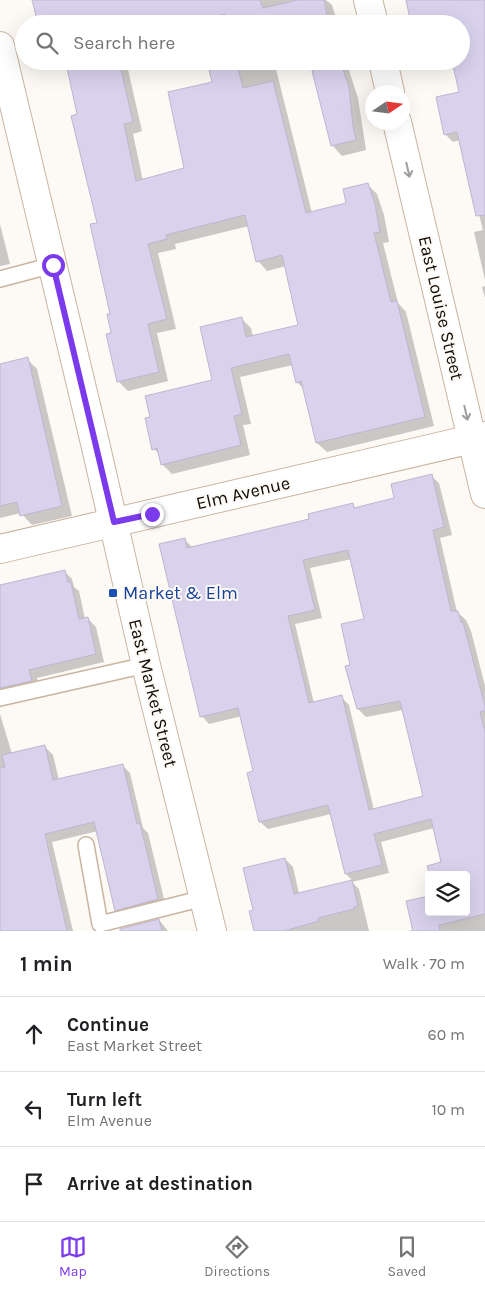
<!DOCTYPE html>
<meta charset="utf-8">
<style>
:root{--surface:#fff;--page:#f2f2f2;--text:#202124;--muted:#757577;--line:#e0e0e0;--accent:#7c3aed}
body{margin:0;font-family:Karla,sans-serif;background:var(--page);color:var(--text)}
.controls{position:absolute;right:15px;bottom:15px;display:grid;overflow:hidden;border-radius:5px;box-shadow:0 5px 20px #0002}
.controls button{width:45px;height:45px;display:grid;place-items:center;padding:0;border:0;border-bottom:1px solid var(--line);background:var(--surface);color:var(--text);font:25px sans-serif}
.compass{position:absolute;left:365px;top:85px;width:45px;height:45px;border-radius:50%;background:var(--surface);box-shadow:0 5px 20px #0002;rotate:77deg}
.stop{position:absolute;width:15px;height:15px;margin:-11px;border:4px solid #7c3aed;border-radius:50%;background:#fff}
.stop.end{background:#7c3aed;border-color:#fff;box-shadow:0 1px 5px #0008}
.list{margin:0;padding:0;list-style:none}
h2{display:flex;justify-content:space-between;align-items:center;height:65px;margin:0;padding:0 20px;font-size:21px}
h2 small{font-size:16px;font-weight:400;color:var(--muted)}
.list li{display:grid;grid-template-columns:32px 1fr auto;gap:15px;align-items:center;box-sizing:border-box;height:75px;padding:0 20px;border-top:1px solid var(--line)}
.list b{display:block;font-size:19px;white-space:nowrap}
.list p{margin:0;font-size:16px;white-space:nowrap;color:var(--muted)}
.list em{font-size:16px;font-style:normal;color:var(--muted)}
.icon{flex:none;width:28px;height:28px;fill:none;stroke:currentColor;stroke-width:2;stroke-linecap:round;stroke-linejoin:round}
.map{position:relative;flex:none;width:485px;height:931px;overflow:hidden}
.search{position:absolute;background:var(--surface);box-shadow:0 5px 20px #0002;left:15px;right:15px;top:15px;height:55px;display:flex;align-items:center;gap:12px;box-sizing:border-box;padding:0 18px;border-radius:28px;color:var(--muted);font-size:19px}
.sheet{height:290px;background:var(--surface)}
nav{display:flex;justify-content:space-around;align-items:center;box-sizing:border-box;height:70px;border-top:1px solid var(--line);background:var(--surface);font-size:14px;color:var(--muted)}
nav a{display:grid;justify-items:center;gap:2px}
nav .on{color:var(--accent)}
.map>svg:first-child{display:block}
.shadow{fill:#0003;fill-rule:evenodd}
.building{fill:#d9d2ed;stroke:#bdb6d0;fill-rule:evenodd}
.lines{fill:none;stroke-linecap:round;stroke-linejoin:round}
.lane-casing{stroke:#c9b59f;stroke-width:18}
.street-casing{stroke:#c9b59f;stroke-width:30}
.secondary-casing{stroke:#c9b59f;stroke-width:30}
.lane{stroke:#fff;stroke-width:15}
.street{stroke:#fff;stroke-width:28}
.secondary{stroke:#fff;stroke-width:28}
.oneway{stroke:#9f9d9b}
.route{stroke:#7c3aed;stroke-width:6}
.transit-dot{fill:#1a4fb4;stroke:#fdf9f5;stroke-width:2}
.labels{text-anchor:middle;stroke-width:4;stroke-linejoin:round;paint-order:stroke}
.street-label{font-size:18px;fill:#100a04;stroke:#fdf9f5}
.transit-label{font-size:18px;fill:#164399;stroke:#fdf9f5;text-anchor:start}
</style>
<div class="map">
<svg width="485" height="931" viewBox="0 0 485 931">
<rect width="100%" height="100%" fill="#fdf9f5"/>
<g class="shadow">
<polygon points="33,0 326,0 332,5 338,24 39,24"/>
<polygon points="407,0 485,0 485,280 474,232 483,230 460,140 453,142 445,134 460,93 461,24"/>
<polygon points="67,61 126,61 142,131 133,134 143,181 185,169 213,83 209,61 274,61 312,213 348,204 367,184 377,194 384,215 389,242 383,243 398,303 406,312 434,426 327,452 317,443 304,389 297,382 293,365 240,377 251,424 243,425 250,455 172,474 162,464 160,455 154,449 214,381 242,319 251,328 253,337 300,325 286,266 267,271 258,261 249,226 175,244 176,249 158,253 176,329 157,333 168,381 128,391 118,381 99,224"/>
<polygon points="310,61 346,61 358,98 366,150 342,156 333,146"/>
<polygon points="0,224 10,264 0,266"/>
<polygon points="485,286 485,298 482,287"/>
<polygon points="27,359 37,369 72,516 32,525 21,513 0,518 0,365"/>
<path d="M431,476L439,483L452,535L440,538L457,612L466,620L471,631L485,686V931H408L412,930L408,902L429,912H466V875L442,863L434,828L381,842L389,873L352,882L359,889L369,931H255V911L285,859L293,867L299,894L353,881L346,874L331,814L268,829L260,822L255,772L242,716L209,724L202,716L184,539L192,547L311,520L352,505L356,508L396,499ZM352,559L366,620L351,666L347,667L358,709L366,717L403,710L425,797L374,810L349,705L341,697L314,703L295,624L322,618L310,568Z"/>
<polygon points="64,571 72,579 74,587 79,591 85,619 88,619 96,627 104,662 37,678 39,689 0,699 0,585"/>
<polygon points="0,714 12,754 45,747 53,755 59,780 122,765 130,773 143,828 148,833 166,907 124,918 116,910 98,831 52,842 73,931 0,931"/>
<polygon points="159,920 168,931 122,931"/>
</g>
<g class="building">
<polygon points="32,0 260,0 263,8 298,0 324,0 329,24 227,24 225,14 184,24 38,24"/>
<polygon points="406,0 485,0 485,215 476,216 457,132 444,135 436,97 459,92 452,61 461,61 461,24 411,24"/>
<polygon points="82,61 119,61 133,122 124,124 136,181 184,168 168,92 212,82 207,61 236,61 243,88 273,81 306,213 346,203 343,189 368,183 375,204 380,232 374,233 391,302 397,301 425,417 316,443 301,381 296,383 289,354 231,368 242,414 234,416 241,445 161,465 157,448 152,450 145,418 150,417 145,396 212,380 200,327 242,317 246,337 298,325 282,255 256,262 245,215 166,235 167,239 148,244 167,319 148,324 159,372 117,382 106,334 111,333 107,314 110,314 90,224 97,223 71,116 77,114 67,68 83,65"/>
<polygon points="335,61 340,61 349,87 353,126 356,140 331,146 312,71 314,71 313,67"/>
<polygon points="28,357 62,506 20,516 17,502 0,506 0,364"/>
<path d="M432,474L444,527L433,530L451,611H458L461,622H463L485,706V711L480,712L485,732V914L439,925L440,931H413L406,901L429,896V912H466V875H430L427,866L441,862L431,819L374,834L382,865L345,874L328,805L259,822L247,773L253,771L238,708L200,717L159,544L185,538L187,548L309,519L308,514L353,503L354,508L394,498L391,484ZM348,550L364,619L341,624L350,665L345,666L357,709L400,701L423,796L369,810L342,695L309,703L288,616L315,610L303,560Z"/>
<polygon points="65,570 68,582 71,582 79,619 88,617 96,654 29,670 32,681 0,688 0,585"/>
<polygon points="45,745 53,780 123,764 137,824 140,823 158,899 115,911 94,822 45,834 67,931 0,931 0,768 5,767 2,755"/>
<polygon points="285,858 294,894 352,880 358,906 354,907 354,909 318,918 319,921 284,931 254,931 249,911 253,910 243,868"/>
<polygon points="159,919 162,931 120,931 120,929"/>
</g>
<g class="lines">
<defs>
<g id="lane">
<polyline points="0,279 53,265"/>
<polyline points="0,698 146,665"/>
<polyline points="86,845 100,924 204,898"/>
</g>
<g id="street">
<polyline points="368,0 374,24"/>
<polyline points="383,61 390,92"/>
<polyline points="397,122 485,494"/>
<polyline points="0,549 485,436"/>
</g>
<polyline id="secondary" points="0,46 95,443 146,665 212,931"/>
</defs>
<use href="#lane" class="lane-casing"/>
<use href="#street" class="street-casing"/>
<use href="#secondary" class="secondary-casing"/>
<use href="#lane" class="lane"/>
<use href="#street" class="street"/>
<use href="#secondary" class="secondary"/>
</g>
<defs><path id="oneway-shaft" d="M-6 0H5M1.5-3L5.5 0L1.5 3" fill="none" stroke-width="1.6" stroke-linecap="round" stroke-linejoin="round" transform="scale(1.25)"/></defs>
<g class="oneway">
<use href="#oneway-shaft" transform="translate(408 170) rotate(77)"/>
<use href="#oneway-shaft" transform="translate(466 413) rotate(77)"/>
</g>
<g class="lines">
<polyline class="route" points="53,265 114,522 152,514"/>
</g>
<rect class="transit-dot" x="108" y="588" width="10" height="10" rx="2.5"/>
<g class="labels">
<g class="street-label">
<text transform="translate(441 308) rotate(77)" y="6">East Louise Street</text>
<text transform="translate(243 493) rotate(-13)" y="6">Elm Avenue</text>
<text transform="translate(153 693) rotate(76)" y="6">East Market Street</text>
</g>
<g class="transit-label">
<text x="123" y="599">Market &amp; Elm</text>
</g>
</g>
</svg>
<div class="controls">
<button><svg class="icon" aria-label="layers" viewBox="0 0 24 24"><path d="M12 4l9 5-9 5-9-5zM3 14l9 5 9-5"/></svg></button>
</div>
<svg class="compass" viewBox="-18 -18 36 36"><path d="M0-13l5 13h-10z" fill="#e53935"/><path d="M0 13l5-13h-10z" fill="#757577"/></svg>
<div class="stop" style="left:53px;top:265px"></div>
<div class="stop end" style="left:152px;top:514px"></div>
<div class="search"><svg class="icon" aria-label="search" viewBox="0 0 24 24"><circle cx="10" cy="10" r="6"/><path d="M15 15l6 6"/></svg>Search here</div>
</div>
<section class="sheet">
<h2>1 min<small>Walk · 70 m</small></h2>
<ul class="list">
<li><svg class="icon" aria-label="ahead" viewBox="0 0 24 24"><path d="M12 20V5M6 11l6-6 6 6"/></svg><div><b>Continue</b><p>East Market Street</p></div><em>60 m</em></li>
<li><svg class="icon" aria-label="left" viewBox="0 0 24 24"><path d="M17 20v-9H6M10 6l-5 5 5 5"/></svg><div><b>Turn left</b><p>Elm Avenue</p></div><em>10 m</em></li>
<li><svg class="icon" aria-label="arrive" viewBox="0 0 24 24"><path d="M6 21V4h12l-3 4 3 4H6"/></svg><div><b>Arrive at destination</b></div></li>
</ul>
</section>
<nav>
<a class="on"><svg class="icon" aria-label="map" viewBox="0 0 24 24"><path d="M3 6l6-2 6 2 6-2v14l-6 2-6-2-6 2zM9 4v14M15 6v14"/></svg>Map</a>
<a><svg class="icon" aria-label="directions" viewBox="0 0 24 24"><path d="M12 3l9 9-9 9-9-9zM9 14v-3h6M13 9l2 2-2 2"/></svg>Directions</a>
<a><svg class="icon" aria-label="saved" viewBox="0 0 24 24"><path d="M7 4h10v16l-5-4-5 4z"/></svg>Saved</a>
</nav>
